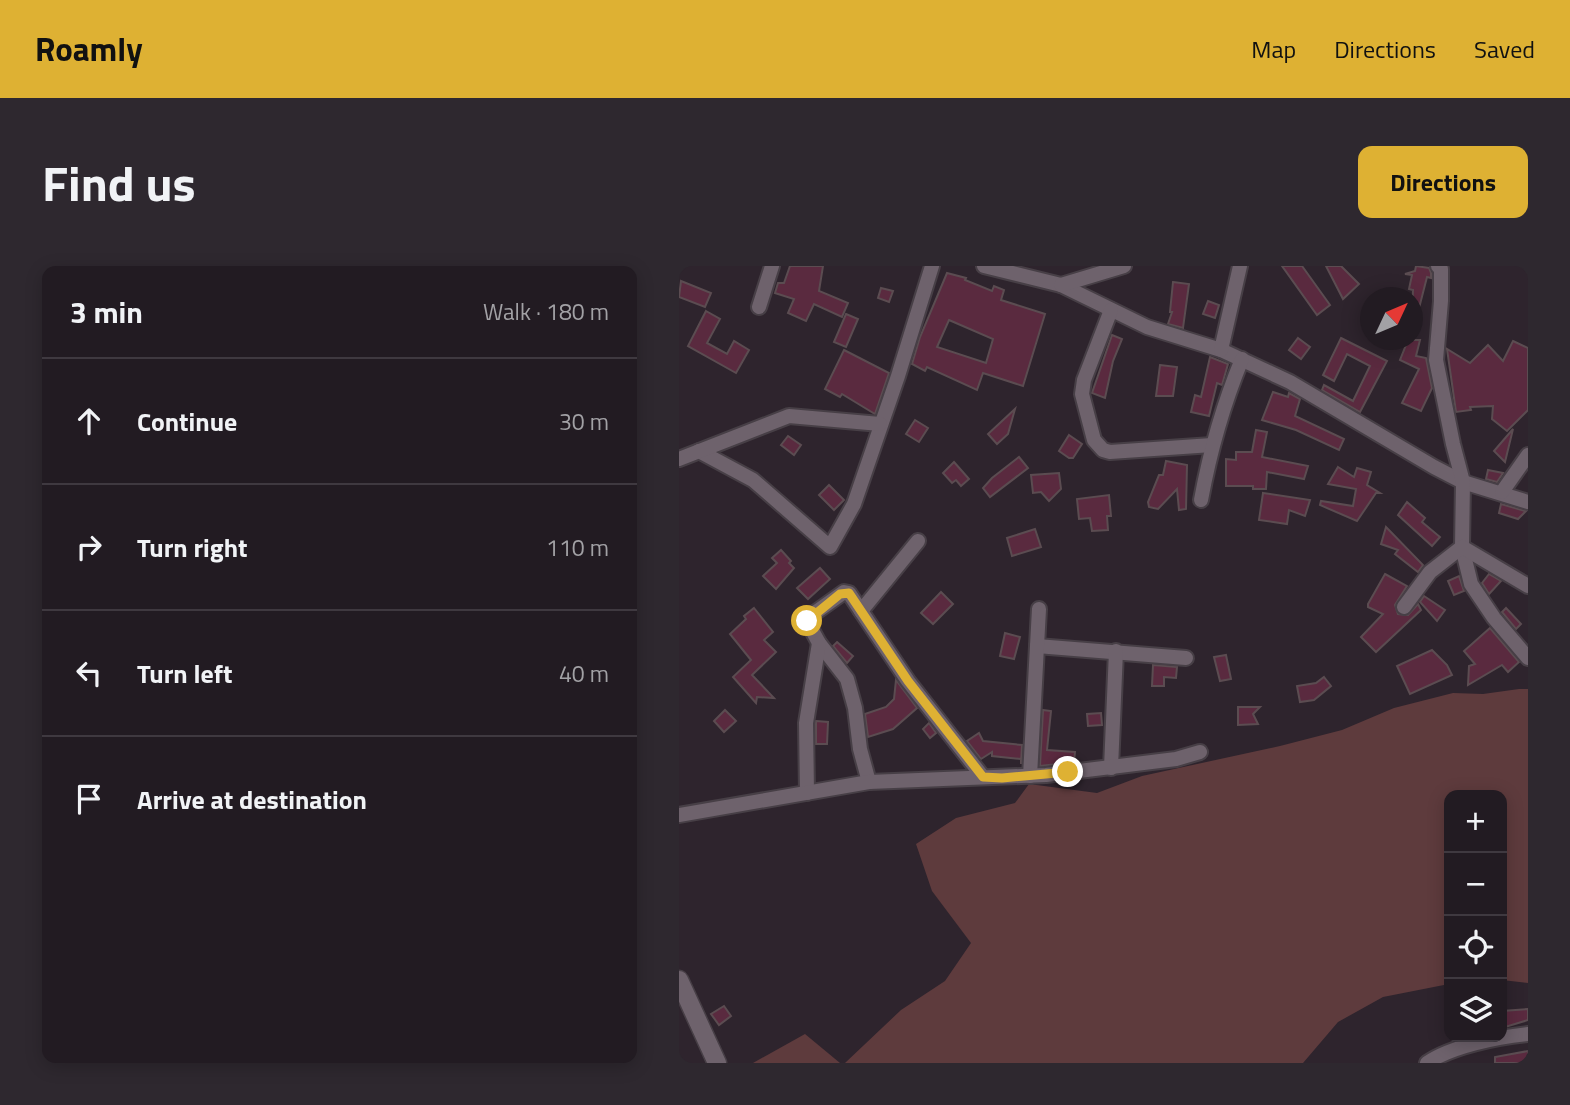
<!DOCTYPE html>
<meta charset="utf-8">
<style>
:root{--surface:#221b22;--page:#2e282f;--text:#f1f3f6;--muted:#a2a1a5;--line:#3f3940;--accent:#deb133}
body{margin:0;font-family:"Titillium Web",sans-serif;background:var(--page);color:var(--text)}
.controls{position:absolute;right:21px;bottom:21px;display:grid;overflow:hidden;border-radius:14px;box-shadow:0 4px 18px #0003}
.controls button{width:63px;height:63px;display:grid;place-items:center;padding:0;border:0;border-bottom:2px solid var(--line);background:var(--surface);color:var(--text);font:35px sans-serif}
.compass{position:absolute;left:681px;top:21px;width:63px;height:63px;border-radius:50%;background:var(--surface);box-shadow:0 4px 18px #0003;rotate:46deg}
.stop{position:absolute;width:21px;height:21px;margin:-16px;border:5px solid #deb133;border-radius:50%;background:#fff}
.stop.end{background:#deb133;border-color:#fff;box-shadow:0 2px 7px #0008}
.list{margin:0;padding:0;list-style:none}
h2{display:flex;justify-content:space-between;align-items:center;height:91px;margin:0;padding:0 28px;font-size:30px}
h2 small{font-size:23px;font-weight:400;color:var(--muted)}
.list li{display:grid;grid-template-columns:46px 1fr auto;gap:21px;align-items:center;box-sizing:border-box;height:126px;padding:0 28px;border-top:2px solid var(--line)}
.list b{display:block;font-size:26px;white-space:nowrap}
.list em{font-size:23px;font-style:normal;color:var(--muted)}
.icon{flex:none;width:38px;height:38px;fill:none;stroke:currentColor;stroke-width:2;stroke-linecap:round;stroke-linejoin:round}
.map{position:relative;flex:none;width:849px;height:797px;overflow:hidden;border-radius:14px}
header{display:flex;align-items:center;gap:42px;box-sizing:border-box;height:98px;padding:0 35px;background:var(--accent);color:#111}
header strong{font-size:33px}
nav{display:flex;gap:38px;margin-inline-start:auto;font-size:24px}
.intro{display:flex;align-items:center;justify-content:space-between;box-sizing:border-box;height:168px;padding:0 42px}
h1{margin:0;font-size:49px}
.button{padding:18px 32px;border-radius:14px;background:var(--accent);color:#111;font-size:24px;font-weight:700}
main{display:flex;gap:42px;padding:0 42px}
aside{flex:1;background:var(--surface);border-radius:14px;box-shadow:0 4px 18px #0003}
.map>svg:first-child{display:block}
.green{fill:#5e3b3d}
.building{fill:#5a2a3f;stroke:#5b4c51;stroke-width:2;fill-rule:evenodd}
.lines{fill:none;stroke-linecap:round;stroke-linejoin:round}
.minor-casing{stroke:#473f46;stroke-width:18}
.tertiary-casing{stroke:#473f46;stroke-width:21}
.minor{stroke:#6e626c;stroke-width:14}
.tertiary{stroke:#6e626c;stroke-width:18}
.route{stroke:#deb133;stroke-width:9}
</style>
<header>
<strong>Roamly</strong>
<nav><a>Map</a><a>Directions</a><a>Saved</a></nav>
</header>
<div class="intro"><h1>Find us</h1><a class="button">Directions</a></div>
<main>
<aside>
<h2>3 min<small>Walk · 180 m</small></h2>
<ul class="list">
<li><svg class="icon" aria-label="ahead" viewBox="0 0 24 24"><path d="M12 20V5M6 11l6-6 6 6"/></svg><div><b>Continue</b></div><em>30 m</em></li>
<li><svg class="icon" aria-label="right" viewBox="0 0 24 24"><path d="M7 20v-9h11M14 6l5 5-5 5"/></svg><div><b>Turn right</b></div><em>110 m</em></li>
<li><svg class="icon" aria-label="left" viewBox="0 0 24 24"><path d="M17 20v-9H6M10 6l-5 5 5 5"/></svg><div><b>Turn left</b></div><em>40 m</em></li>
<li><svg class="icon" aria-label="arrive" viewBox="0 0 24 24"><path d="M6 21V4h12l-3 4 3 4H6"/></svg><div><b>Arrive at destination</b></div></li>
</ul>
</aside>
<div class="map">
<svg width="849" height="797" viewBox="0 0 849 797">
<rect width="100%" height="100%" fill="#2e242d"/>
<g class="green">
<polygon points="840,423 849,423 849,717 823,714 823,529 770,529 770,718 704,731 659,756 624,797 166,797 222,744 266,715 292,677 253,625 237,578 277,552 336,537 350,518 418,527 463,510 601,480 663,464 715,442 774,427 804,428"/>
<polygon points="126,768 161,797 74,797"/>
</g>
<g class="building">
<polygon points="111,0 144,0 140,25 169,37 163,51 135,38 127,55 109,47 115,33 96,27 99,17 105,17"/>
<polygon points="603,0 623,0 651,39 638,49"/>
<polygon points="647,0 662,0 680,18 664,33"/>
<polygon points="737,0 750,2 752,7 752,12 748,11 737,54 733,54 734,24 730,23 733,9 726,8 736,5"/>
<path d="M268,7L287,12L286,14L313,25L315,20L325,24L322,34L366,48L344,120L304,107L298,124L248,101L246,105L233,98L241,71ZM270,54L314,73L307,97L258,81Z"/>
<polygon points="2,15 32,27 26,41 0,31"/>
<polygon points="494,16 510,18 504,62 489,58 493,46 491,46"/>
<polygon points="202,22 214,25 210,36 199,32"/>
<polygon points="529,35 540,39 536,52 524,48"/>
<polygon points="27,45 41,53 28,77 48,88 55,75 70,84 57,107 9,80"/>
<polygon points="167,48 179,53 167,81 155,76"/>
<polygon points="433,69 443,73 434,95 426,132 413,127"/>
<polygon points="619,72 631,81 622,93 610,84"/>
<polygon points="662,72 708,95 681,146 643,124 645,119 674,135 691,100 668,88 655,115 644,109"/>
<polygon points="729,74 741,74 737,90 747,92 753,122 742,145 723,137 740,103 721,94"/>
<polygon points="834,75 849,82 849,144 828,165 813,153 814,140 791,141 792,144 777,146 768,83 791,97 809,79 824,95"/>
<polygon points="165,84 210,107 196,148 163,128 161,131 146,123"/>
<polygon points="531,91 549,98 543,119 538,117 530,150 512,146 516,129 522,131"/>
<polygon points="481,99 498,101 494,130 477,130"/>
<polygon points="594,126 609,131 610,127 621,133 616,150 665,173 660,184 617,164 583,154"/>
<polygon points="336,143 329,168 318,178 309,168"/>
<polygon points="236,154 249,162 240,176 227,168"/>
<polygon points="834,163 826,196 815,185"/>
<polygon points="577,164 588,166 583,191 629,200 625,213 588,206 587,223 574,223 574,220 547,220 547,193 557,194 557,186 573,186"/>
<polygon points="390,169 403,178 394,192 390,192 380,185"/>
<polygon points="109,170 122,179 115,189 102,179"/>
<polygon points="340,191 349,202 311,231 304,222 313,212"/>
<polygon points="487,195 508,199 507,243 500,244 498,223 479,243 470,241 469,236 480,209 484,209"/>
<polygon points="275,196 290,213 282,220 277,214 273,217 264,207"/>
<polygon points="659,201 675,211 678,202 692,206 688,219 701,227 697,227 678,255 641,239 642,235 674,240 677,223 649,218"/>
<polygon points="809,204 824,207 818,216 807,213"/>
<polygon points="380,207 382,223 370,235 362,226 354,227 352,209"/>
<polygon points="150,219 165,234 155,244 140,229"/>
<polygon points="584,227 631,234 626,250 610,244 608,258 580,254"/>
<polygon points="430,229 432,250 428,250 429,264 413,265 411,252 400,253 398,233"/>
<polygon points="728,236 746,252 743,256 761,271 753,280 719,249"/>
<polygon points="822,238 846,245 847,245 839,253 820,247"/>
<polygon points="707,261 744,299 739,306 716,288 719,284 702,278"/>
<polygon points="356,263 362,281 333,290 328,272"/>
<polygon points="102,284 112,295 110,297 115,302 97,323 84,310 98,297 93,292"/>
<polygon points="141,302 151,313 129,333 118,322"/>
<polygon points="706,308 728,320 716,339 719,348 729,349 739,338 742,344 697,386 682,371 704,348 689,341 689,338"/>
<polygon points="810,308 822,315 810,328 803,317"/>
<polygon points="780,310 785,325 775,329 769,315"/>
<polygon points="262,326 274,338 254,358 242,347"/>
<polygon points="745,330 766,344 758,355 741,336"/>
<polygon points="75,342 94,366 85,374 97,386 73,409 95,432 78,431 77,437 54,411 72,394 51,368 67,353 65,350"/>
<polygon points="827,342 842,358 837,363 823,346"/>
<polygon points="811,362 840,396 829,406 823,399 789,419 790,400 796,398 785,385"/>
<polygon points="326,367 341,371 335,393 321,390"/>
<polygon points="158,376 174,390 168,397 154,380"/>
<polygon points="753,384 768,399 773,409 731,428 718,400"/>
<polygon points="547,389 552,413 541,415 535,391"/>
<polygon points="474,399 498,401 497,412 485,411 485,420 473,420"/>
<polygon points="645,411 652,420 635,434 621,436 618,420 637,417"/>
<polygon points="217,414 238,442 214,463 189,471 186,448 207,441 215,433"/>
<polygon points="559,441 581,441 574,448 579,458 559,459"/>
<polygon points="46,444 57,455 45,466 35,455"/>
<polygon points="364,444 372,445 368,484 396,486 395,496 361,500"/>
<polygon points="422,447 423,459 409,460 408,448"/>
<polygon points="137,455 149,456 148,478 137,478"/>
<polygon points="250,457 257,467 251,472 244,463"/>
<polygon points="300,467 304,475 343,479 342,498 342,493 313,490 313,486 302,493 288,475"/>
<polygon points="45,740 52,750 40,759 32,748"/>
<polygon points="849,743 849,754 823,762 823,745"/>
<polygon points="849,785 849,797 816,797 816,791"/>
</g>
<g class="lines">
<defs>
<g id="minor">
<polyline points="305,0 382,19 468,61 542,84 611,116 755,201 784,216 849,236"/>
<polyline points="759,0 762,3 762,35 757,94 774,178 784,216 783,281 792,318 815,352 849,392"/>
<polyline points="382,19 445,0"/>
<polyline points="80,41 93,0"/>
<polyline points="432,44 405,114 403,128 415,174 424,184 431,186 533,179"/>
<polyline points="542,84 561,0"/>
<polyline points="20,185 74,214 151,281 175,238 219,110 253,0"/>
<polyline points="0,193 110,150 201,158"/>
<polyline points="823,226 849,189"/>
<path d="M522,234C531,185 544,139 563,93"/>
<polyline points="239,275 182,345 229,415 304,511"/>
<polyline points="725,341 751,306 783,281 849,320"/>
<polyline points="182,345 170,327 165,326 130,351 128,355 140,377 168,413 176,442 181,483 190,516"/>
<polyline points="358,380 507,392"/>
<polyline points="432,502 437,385"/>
<polyline points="351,510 360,343"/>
<polyline points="128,527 127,457 140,377"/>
<polyline points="0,549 190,516 367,509 497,493 521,486"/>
<path d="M748,797C773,780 819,771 849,768"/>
</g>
<polyline id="tertiary" points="0,714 38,797"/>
</defs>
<use href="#minor" class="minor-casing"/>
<use href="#tertiary" class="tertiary-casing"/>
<use href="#minor" class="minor"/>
<use href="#tertiary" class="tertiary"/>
</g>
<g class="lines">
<polyline class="route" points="128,355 161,328 170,327 229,415 304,511 323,512 389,506"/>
</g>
</svg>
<div class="controls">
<button>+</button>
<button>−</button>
<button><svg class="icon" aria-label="locate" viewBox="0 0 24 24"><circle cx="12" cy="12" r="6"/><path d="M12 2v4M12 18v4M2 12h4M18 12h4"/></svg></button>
<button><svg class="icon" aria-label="layers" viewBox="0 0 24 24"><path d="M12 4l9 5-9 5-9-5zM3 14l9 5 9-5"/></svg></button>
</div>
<svg class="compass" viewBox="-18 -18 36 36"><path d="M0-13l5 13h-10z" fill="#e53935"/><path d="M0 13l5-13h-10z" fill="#a2a1a5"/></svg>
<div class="stop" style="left:128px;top:355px"></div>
<div class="stop end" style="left:389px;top:506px"></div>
</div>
</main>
